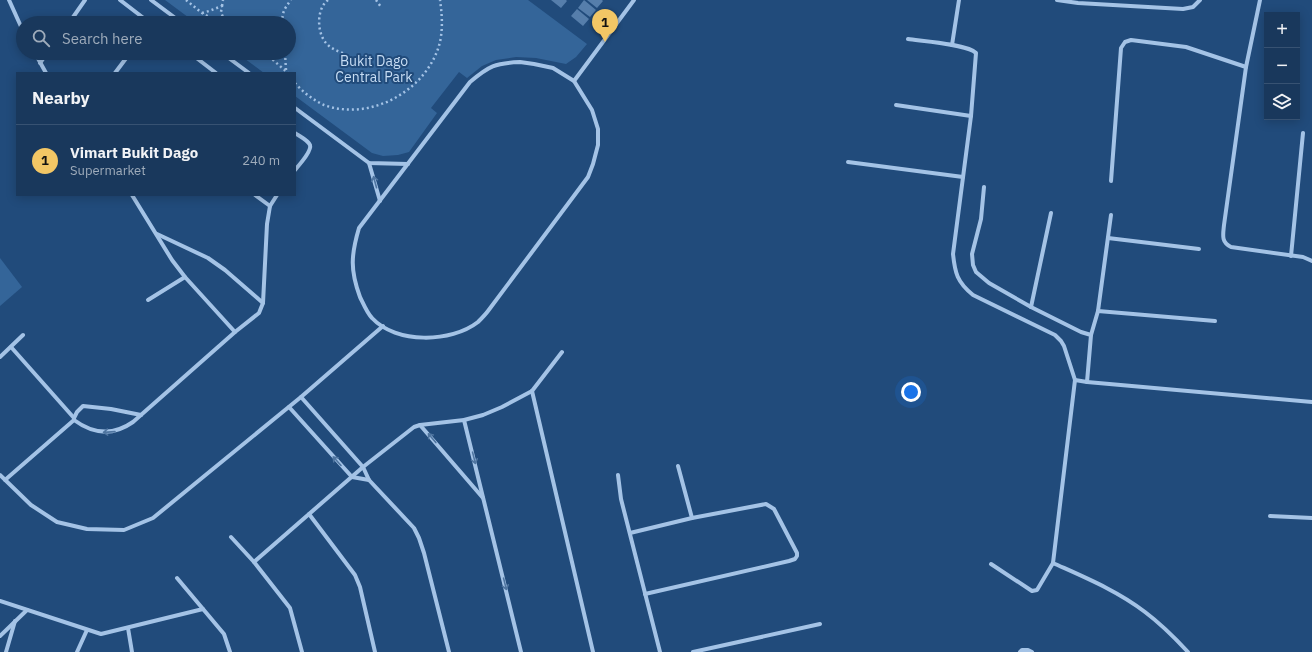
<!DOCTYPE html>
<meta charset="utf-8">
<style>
:root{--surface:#19385c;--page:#223f62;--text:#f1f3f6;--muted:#9facbb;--line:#375272;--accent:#f2c665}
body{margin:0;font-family:"IBM Plex Sans",sans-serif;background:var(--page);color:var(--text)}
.controls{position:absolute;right:12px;top:12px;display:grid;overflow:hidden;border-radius:0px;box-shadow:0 2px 10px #0003}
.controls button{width:36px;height:36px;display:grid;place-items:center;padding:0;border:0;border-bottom:1px solid var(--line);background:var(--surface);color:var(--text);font:20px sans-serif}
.you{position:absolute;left:911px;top:392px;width:14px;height:14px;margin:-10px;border:3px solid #fff;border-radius:50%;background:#1a73e8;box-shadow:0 0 0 6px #1a73e833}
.badge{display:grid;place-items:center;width:26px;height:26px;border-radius:50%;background:var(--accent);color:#111;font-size:13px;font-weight:700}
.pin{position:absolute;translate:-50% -33px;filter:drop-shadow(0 1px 2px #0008)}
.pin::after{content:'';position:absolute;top:21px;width:14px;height:12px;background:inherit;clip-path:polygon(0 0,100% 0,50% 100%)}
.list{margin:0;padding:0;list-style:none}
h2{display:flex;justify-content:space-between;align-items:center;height:52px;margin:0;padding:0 16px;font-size:17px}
h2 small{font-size:13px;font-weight:400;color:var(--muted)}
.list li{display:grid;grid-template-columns:26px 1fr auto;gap:12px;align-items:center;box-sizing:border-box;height:72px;padding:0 16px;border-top:1px solid var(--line)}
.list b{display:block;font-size:15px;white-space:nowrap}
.list p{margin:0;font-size:13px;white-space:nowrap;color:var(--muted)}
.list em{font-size:13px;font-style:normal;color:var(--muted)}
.icon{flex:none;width:22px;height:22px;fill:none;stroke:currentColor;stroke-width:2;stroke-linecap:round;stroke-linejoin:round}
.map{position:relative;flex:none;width:1312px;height:652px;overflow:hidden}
.search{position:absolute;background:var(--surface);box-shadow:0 2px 10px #0003;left:16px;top:16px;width:280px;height:44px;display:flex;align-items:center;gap:10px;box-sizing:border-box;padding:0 14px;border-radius:22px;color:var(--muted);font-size:15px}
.panel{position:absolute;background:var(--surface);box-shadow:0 2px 10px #0003;left:16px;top:72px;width:280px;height:124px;border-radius:0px}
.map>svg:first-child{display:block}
.green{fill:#346599}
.building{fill:#567eab}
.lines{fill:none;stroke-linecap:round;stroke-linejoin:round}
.path{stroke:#a4c3e6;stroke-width:2.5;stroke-dasharray:2 3;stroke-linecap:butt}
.street{stroke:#a4c3e6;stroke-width:4}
.oneway{stroke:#4f75a0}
.labels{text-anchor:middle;stroke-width:4;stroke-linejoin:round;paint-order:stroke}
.park-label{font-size:14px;fill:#c7ddf4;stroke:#214b7b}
</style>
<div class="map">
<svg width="1312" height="652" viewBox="0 0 1312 652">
<rect width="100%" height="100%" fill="#214b7b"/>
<g class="green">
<polygon points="165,0 528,0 587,44 576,57 566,64 536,58 516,57 496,60 482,66 467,78 459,72 431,108 437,113 409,152 398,155 383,156 372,153 295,96 295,73 264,73 237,53 289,53 289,23 196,23"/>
<polygon points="0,258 22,287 0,306"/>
</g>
<g class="building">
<polygon points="551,0 566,0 567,1 561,8"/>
<polygon points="584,0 596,10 590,17 578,8"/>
<polygon points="587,0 602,0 603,1 597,8"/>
<polygon points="577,9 589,19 583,26 571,16"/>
</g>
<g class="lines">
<g class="path">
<polyline points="186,0 202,13 220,23"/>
<path d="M328,0C316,9 317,33 326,43C331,49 338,51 345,54"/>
<polyline points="376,0 381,7"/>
<polyline points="222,6 223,0"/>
<polyline points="202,13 209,11 222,6 221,12 225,23"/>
<path d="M283,23C281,13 285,8 291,0"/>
<polyline points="265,53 288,73"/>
<polyline points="285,53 286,70"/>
<path d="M295,83C303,92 313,100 324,105C371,122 428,90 440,42C443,28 442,14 440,0"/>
</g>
<g class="street">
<polyline points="9,0 23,31"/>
<polyline points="120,0 150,23"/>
<polyline points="151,0 182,23"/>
<polyline points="1057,0 1078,3 1183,9 1193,7 1200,0"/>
<path d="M1260,0L1246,67L1224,225C1223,235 1221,242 1231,247L1303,257L1312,261"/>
<polyline points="69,23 85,0"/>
<path d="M908,39C921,41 967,44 976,53L971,116L953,254C955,273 957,282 973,295L1055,335L1061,341L1064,346L1075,380L1053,563L1037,590L1032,591L991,564"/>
<polyline points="952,45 959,0"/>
<polyline points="35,53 46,73"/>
<polyline points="190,53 216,73"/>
<polyline points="222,53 249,73"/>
<path d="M520,62L534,64L553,68L574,81L592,110L598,129V145L593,164L588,177L488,311C485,315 481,319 478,322C451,343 396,344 372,318C367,313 363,303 360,297C350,270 351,255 359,228L470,82C489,66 495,63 520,62Z"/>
<polyline points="40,63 47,53"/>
<polyline points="115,73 130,53"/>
<polyline points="574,81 634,0"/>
<polyline points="896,105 971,116"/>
<polyline points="295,108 369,163 408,164"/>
<path d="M295,133C299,136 308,140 310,145C312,151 299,165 295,170"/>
<polyline points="848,162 963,177"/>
<polyline points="369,163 380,201"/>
<polyline points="1111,181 1121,48 1125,42 1131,40 1186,47 1246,67"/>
<polyline points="984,187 981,219 972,254 973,265 976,272 989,283 1031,307 1081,332 1091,335 1087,382 1075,380"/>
<polyline points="132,195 172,260 185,277 235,332"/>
<polyline points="255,195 270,206"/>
<polyline points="1111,215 1098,311 1215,321"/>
<polyline points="157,234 208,258 225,270 263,303"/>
<polyline points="1108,238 1199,249"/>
<polyline points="1291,256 1303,133"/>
<polyline points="148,300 185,277"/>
<polyline points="1031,307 1051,213"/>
<polyline points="1091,335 1098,311"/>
<path d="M11,347L74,418V420C93,434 113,436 133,422L235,332L259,313L263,303L267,224L270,206L277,195"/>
<polyline points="0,357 23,335"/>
<polyline points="1087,382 1312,402"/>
<polyline points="532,391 593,652"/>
<polyline points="301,397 363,467 369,480 414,528 419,538 424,553 449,652"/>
<polyline points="289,407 352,477 369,480"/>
<polyline points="74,418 77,412 83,406 111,409 141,415"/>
<polyline points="464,420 521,652"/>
<polyline points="420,425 483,498"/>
<polyline points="678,466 692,518"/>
<polyline points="0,475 31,505 57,522 87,529 124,530 153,518 301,397 383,326"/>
<polyline points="618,475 621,499 660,652"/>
<polyline points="5,480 74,420"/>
<polyline points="309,514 355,575 360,587 375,652"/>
<polyline points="1270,516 1312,518"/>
<polyline points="630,533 692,518 766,504 774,509 797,553 797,556 795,559 789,561 645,594"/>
<polyline points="231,537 254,562 290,608 302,652"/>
<polyline points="254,562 363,467 414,427 420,425 464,420 483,415 502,407 532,391 562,352"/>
<path d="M1053,563C1084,577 1118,591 1145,612C1161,624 1175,638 1188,652"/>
<polyline points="177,578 224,634 230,652"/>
<polyline points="0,601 101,634 203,609"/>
<polyline points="128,628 132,652"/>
<polyline points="0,636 27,610"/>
<polyline points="6,652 15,621"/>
<polyline points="77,652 87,630"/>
<polyline points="693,652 820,624"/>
<polyline points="1020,652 1022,650 1028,650 1032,652"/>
</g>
</g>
<defs><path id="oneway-shaft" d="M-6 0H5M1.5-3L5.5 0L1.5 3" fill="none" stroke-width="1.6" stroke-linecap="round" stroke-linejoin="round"/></defs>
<g class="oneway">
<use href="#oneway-shaft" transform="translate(375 182) rotate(-105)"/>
<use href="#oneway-shaft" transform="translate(109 432) rotate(176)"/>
<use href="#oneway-shaft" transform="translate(432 438) rotate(-130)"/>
<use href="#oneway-shaft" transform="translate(474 458) rotate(76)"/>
<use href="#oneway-shaft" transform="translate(337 461) rotate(-132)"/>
<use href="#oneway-shaft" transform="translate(505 584) rotate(76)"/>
</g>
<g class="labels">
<g class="park-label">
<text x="374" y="66">Bukit Dago<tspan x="374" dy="16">Central Park</tspan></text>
</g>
</g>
</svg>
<div class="controls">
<button>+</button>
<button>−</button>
<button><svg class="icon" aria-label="layers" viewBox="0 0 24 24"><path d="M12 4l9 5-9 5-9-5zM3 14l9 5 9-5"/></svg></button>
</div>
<div class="you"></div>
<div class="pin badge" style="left:605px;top:42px">1</div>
<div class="search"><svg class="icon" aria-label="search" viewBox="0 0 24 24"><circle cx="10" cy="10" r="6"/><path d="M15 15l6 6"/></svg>Search here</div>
<section class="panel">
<h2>Nearby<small></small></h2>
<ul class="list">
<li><span class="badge">1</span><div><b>Vimart Bukit Dago</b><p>Supermarket</p></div><em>240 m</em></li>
</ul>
</section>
</div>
